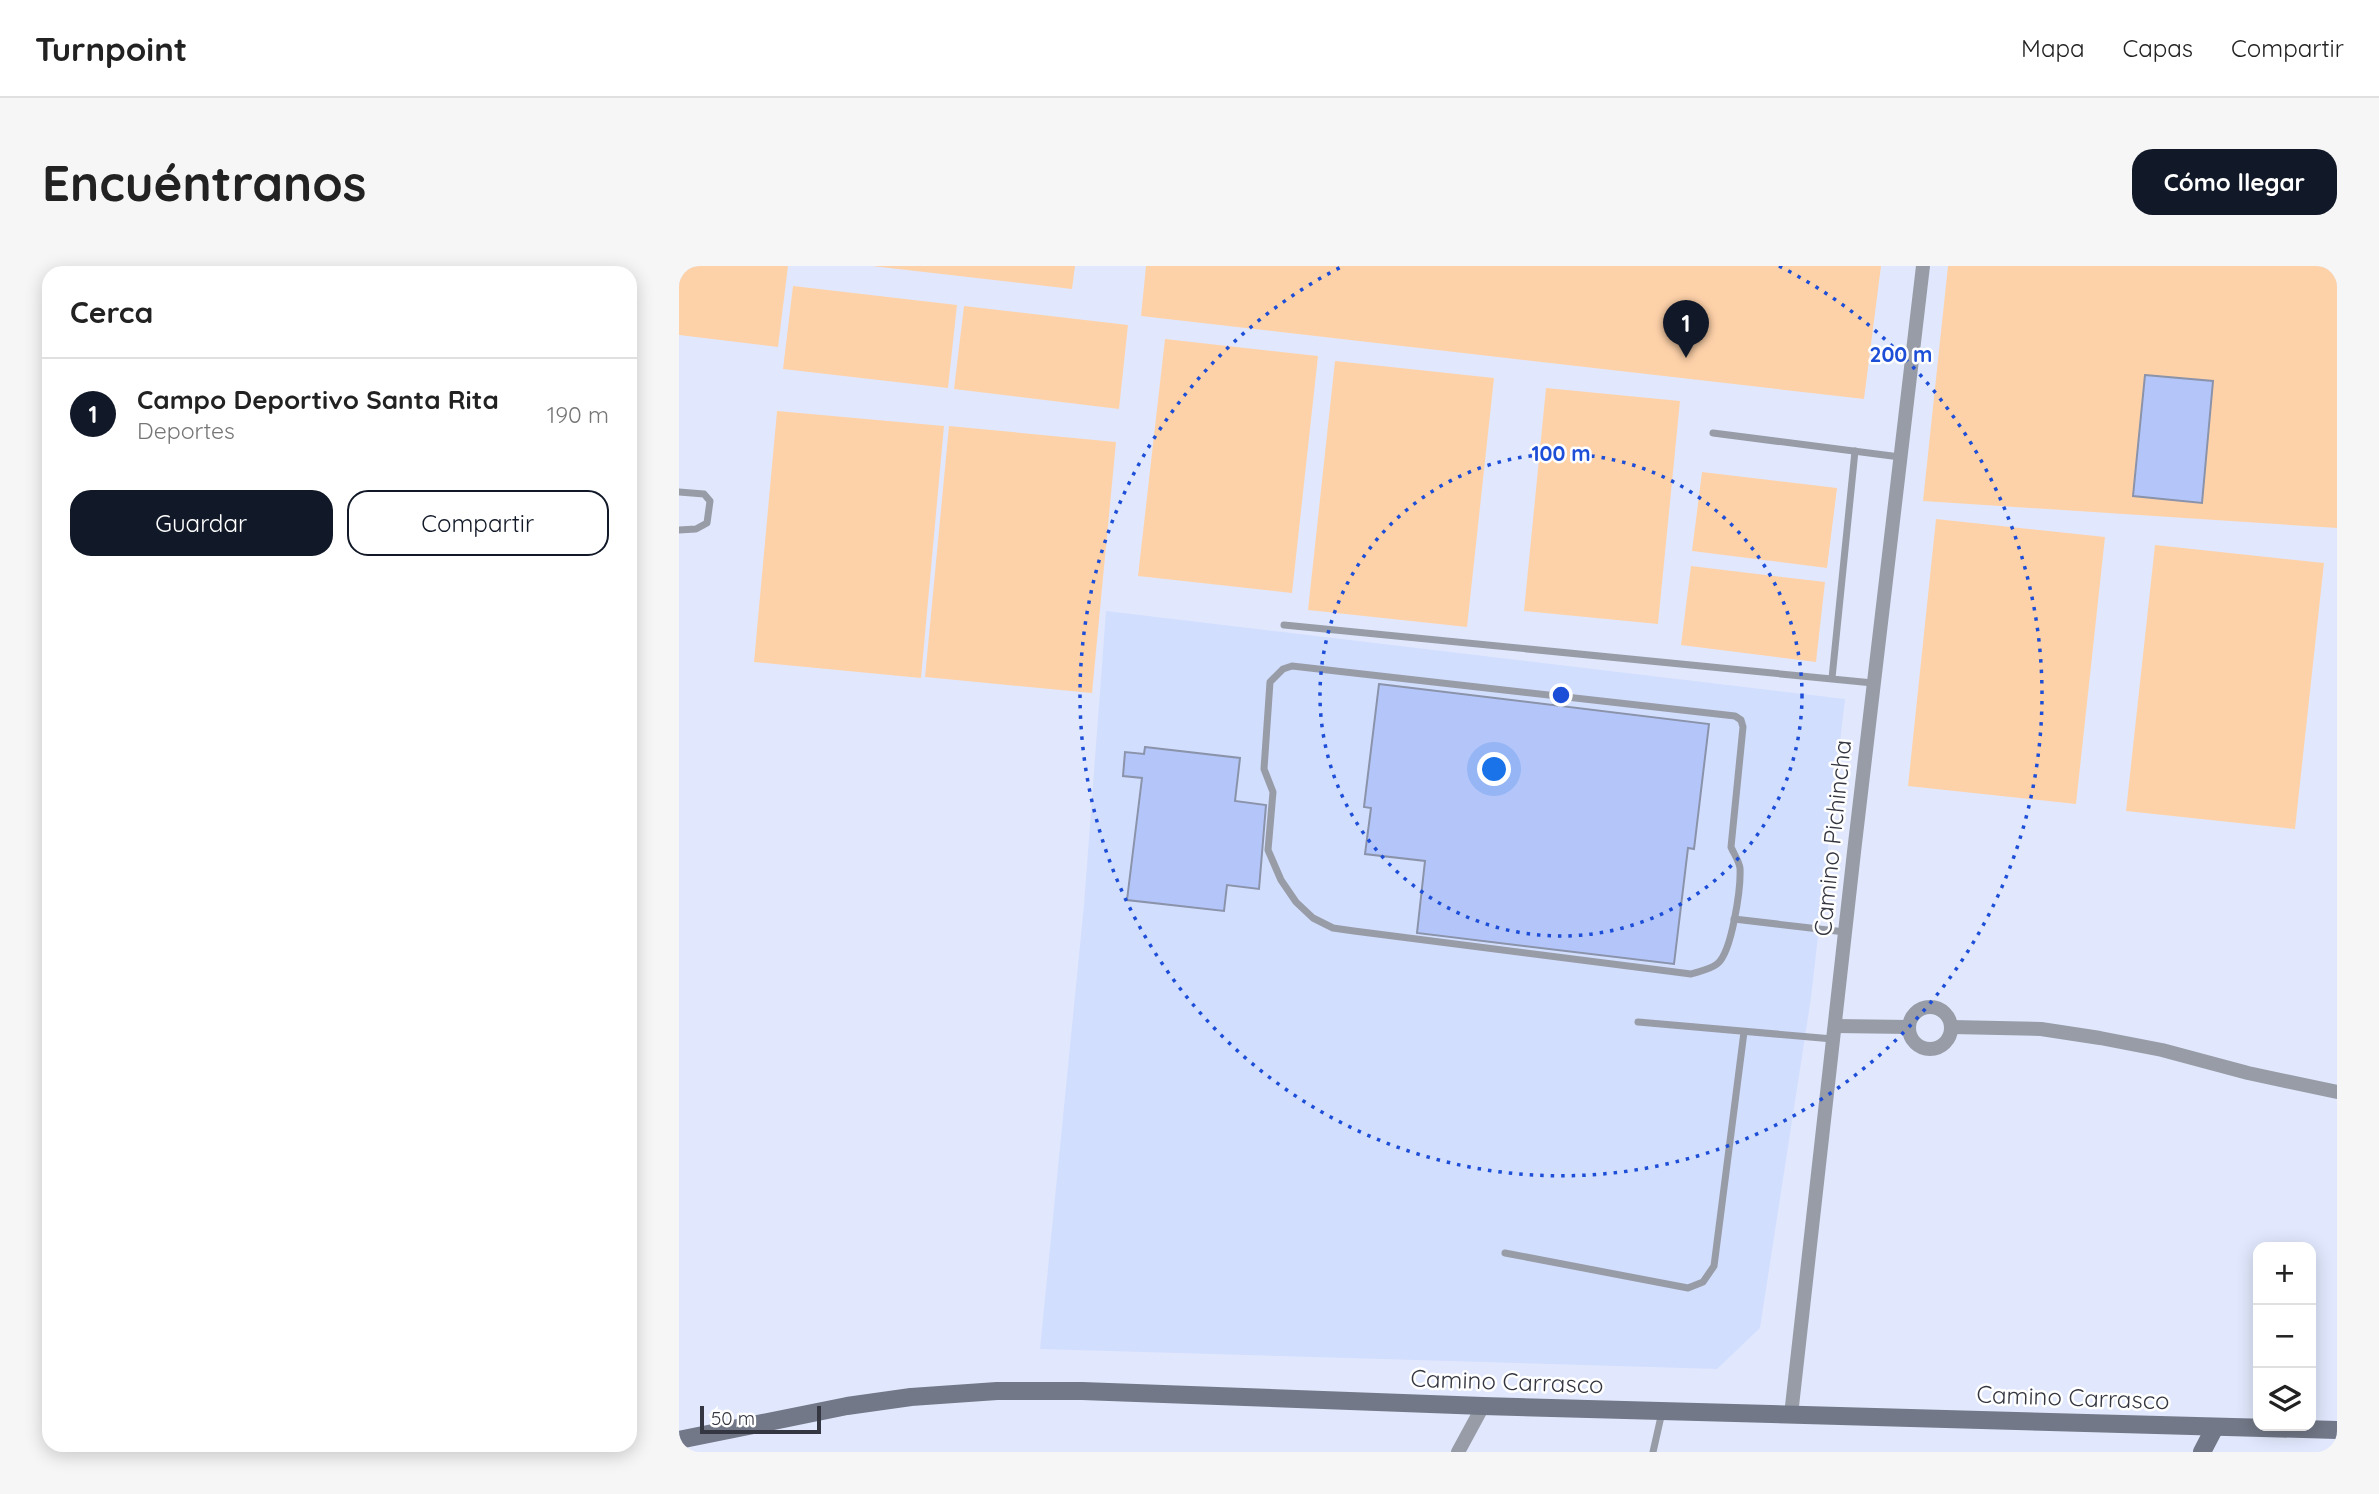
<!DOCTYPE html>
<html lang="es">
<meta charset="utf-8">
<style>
:root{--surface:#fff;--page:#f6f6f6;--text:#222;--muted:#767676;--line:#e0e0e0;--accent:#111827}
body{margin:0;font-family:Quicksand,sans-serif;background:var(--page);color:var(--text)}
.controls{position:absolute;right:21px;bottom:21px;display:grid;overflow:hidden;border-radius:14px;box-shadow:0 4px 18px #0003}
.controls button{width:63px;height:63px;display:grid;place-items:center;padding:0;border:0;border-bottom:2px solid var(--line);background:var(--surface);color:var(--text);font:35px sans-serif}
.scale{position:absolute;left:21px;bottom:18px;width:121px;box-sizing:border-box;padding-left:7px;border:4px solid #343741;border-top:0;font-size:19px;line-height:24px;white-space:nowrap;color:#343741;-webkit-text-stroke:5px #fff;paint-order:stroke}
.you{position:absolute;left:816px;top:504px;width:24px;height:24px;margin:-18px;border:5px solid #fff;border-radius:50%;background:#1a73e8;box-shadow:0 0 0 10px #1a73e833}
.badge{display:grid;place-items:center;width:46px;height:46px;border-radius:50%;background:var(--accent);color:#fff;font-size:23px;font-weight:700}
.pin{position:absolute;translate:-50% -58px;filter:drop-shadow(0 2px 4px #0008)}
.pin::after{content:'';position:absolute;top:37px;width:24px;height:21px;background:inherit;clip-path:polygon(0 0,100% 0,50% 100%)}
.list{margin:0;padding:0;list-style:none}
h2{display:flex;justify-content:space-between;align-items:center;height:91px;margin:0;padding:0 28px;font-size:30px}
h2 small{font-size:23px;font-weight:400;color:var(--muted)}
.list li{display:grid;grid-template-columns:46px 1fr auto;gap:21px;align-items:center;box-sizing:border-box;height:112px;padding:0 28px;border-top:2px solid var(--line)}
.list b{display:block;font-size:26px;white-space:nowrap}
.list p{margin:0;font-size:23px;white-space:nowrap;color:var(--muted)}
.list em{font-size:23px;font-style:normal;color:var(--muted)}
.actions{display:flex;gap:14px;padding:21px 28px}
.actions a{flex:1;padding:16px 0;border:2px solid var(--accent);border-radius:21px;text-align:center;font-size:24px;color:var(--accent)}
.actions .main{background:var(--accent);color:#fff}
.icon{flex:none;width:38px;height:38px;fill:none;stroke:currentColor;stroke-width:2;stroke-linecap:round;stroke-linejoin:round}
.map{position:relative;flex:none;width:1658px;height:1186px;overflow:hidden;border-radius:21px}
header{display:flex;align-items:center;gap:42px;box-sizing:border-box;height:98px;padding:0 35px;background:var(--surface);border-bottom:2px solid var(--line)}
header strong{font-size:33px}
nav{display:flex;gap:38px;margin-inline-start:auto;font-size:24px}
.intro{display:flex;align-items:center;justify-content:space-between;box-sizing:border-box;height:168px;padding:0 42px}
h1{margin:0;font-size:49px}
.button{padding:18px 32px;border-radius:21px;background:var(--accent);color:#fff;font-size:24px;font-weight:700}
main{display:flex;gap:42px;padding:0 42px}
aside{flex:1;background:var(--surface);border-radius:21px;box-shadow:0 4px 18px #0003}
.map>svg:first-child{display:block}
.built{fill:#d2defe}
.green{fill:#fed2a9}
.building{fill:#b4c6f9;stroke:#8a93aa;stroke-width:2}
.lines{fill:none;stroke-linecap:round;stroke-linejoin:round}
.lane{stroke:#989ca7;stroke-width:7}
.street{stroke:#989ca7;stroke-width:14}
.secondary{stroke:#727887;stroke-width:18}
.ring{fill:none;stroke:#1d4ed8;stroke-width:3.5;stroke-dasharray:3.5 7}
.labels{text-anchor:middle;stroke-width:5;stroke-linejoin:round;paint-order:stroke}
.street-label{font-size:24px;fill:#343741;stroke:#fff}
.centre{fill:#1d4ed8;stroke:#fff;stroke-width:3.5}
.ring-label{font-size:21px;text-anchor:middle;font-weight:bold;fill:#1d4ed8;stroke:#fff;stroke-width:5;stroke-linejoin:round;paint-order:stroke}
</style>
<header>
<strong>Turnpoint</strong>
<nav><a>Mapa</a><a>Capas</a><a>Compartir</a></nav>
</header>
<div class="intro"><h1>Encuéntranos</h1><a class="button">Cómo llegar</a></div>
<main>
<aside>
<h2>Cerca<small></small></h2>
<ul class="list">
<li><span class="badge">1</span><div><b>Campo Deportivo Santa Rita</b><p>Deportes</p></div><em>190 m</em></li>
</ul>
<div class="actions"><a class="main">Guardar</a><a>Compartir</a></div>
</aside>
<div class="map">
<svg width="1658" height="1186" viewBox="0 0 1658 1186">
<rect width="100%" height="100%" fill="#e1e8fd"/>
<polygon class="built" points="427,345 1166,433 1132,732 1081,1062 1038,1103 361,1083 405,639"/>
<g class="green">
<polygon points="0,0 109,0 99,81 0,69"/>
<polygon points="193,0 396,0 393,23"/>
<polygon points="467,0 1202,0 1185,133 462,50"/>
<polygon points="1269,0 1658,0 1658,262 1244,235"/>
<polygon points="114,20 278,39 269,122 104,103"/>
<polygon points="285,40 449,59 440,143 275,123"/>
<polygon points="486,73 639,90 613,327 459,310"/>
<polygon points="656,95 815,112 788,361 629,344"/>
<polygon points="867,122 1001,135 979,358 845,345"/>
<polygon points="98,145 265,160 242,412 75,396"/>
<polygon points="270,160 437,176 413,427 246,411"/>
<polygon points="1023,206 1158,222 1148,302 1013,285"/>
<polygon points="1257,253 1426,271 1397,538 1229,520"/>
<polygon points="1476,279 1645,297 1616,563 1447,545"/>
<polygon points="1012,300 1146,316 1137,396 1002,379"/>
</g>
<g class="building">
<polygon points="1466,109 1534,115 1523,237 1454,230"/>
<polygon points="700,418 1030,458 1015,583 1009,582 995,698 738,667 746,595 686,588 692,542 685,541"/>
<polygon points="466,481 561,492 556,535 587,539 580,623 548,619 545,645 448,634 463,512 444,510 446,486 465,488"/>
</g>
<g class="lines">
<g class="lane">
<polyline points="1034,167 1221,191"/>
<polyline points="0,226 25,228 31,235 28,257 17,263 0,264"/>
<polyline points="605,359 1194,417"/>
<path d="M613,400L1056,450L1062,454L1064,461L1052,581C1055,588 1060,595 1061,602C1062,621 1053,687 1038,698C1030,704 1021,705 1012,708L675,665L654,662L634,652L617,636L602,614L589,584L594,526L585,503L591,416L604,403Z"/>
<polyline points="1153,412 1176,185"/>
<polyline points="1055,653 1166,666"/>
<polyline points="959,756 1154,773"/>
<polyline points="826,987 1009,1022 1024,1016 1035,1000 1065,766"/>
<polyline points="974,1186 983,1146"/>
</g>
<g class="street">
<circle cx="1251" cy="762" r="21"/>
<polyline points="1156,760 1230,761"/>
<polyline points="1273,761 1362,763 1421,772 1483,784 1569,807 1658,826"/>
<polyline points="1112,1149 1175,586 1244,0"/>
<polyline points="779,1186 804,1140"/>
</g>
<g class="secondary">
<polyline points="0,1174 168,1140 232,1131 318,1125 403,1125 804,1140 1658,1164"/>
<polyline points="1523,1186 1536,1161"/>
</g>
</g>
<g class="ring">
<circle cx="882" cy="429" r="241"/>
<path d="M1100 0A481 481 0 1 1 664 0"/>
</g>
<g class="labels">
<g class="street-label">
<text transform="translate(1154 572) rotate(-84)" y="8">Camino Pichincha</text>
<text transform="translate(828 1116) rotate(2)" y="8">Camino Carrasco</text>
<text transform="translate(1394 1132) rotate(2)" y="8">Camino Carrasco</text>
</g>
</g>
<circle cx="882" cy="429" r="10" class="centre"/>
<g class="ring-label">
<text x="1222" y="96">200 m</text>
<text x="882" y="195">100 m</text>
</g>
</svg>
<div class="controls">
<button>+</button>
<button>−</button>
<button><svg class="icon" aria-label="layers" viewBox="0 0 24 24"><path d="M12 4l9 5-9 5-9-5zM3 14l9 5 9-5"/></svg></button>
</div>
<div class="scale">50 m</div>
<div class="you"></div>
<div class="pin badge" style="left:1007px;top:92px">1</div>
</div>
</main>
